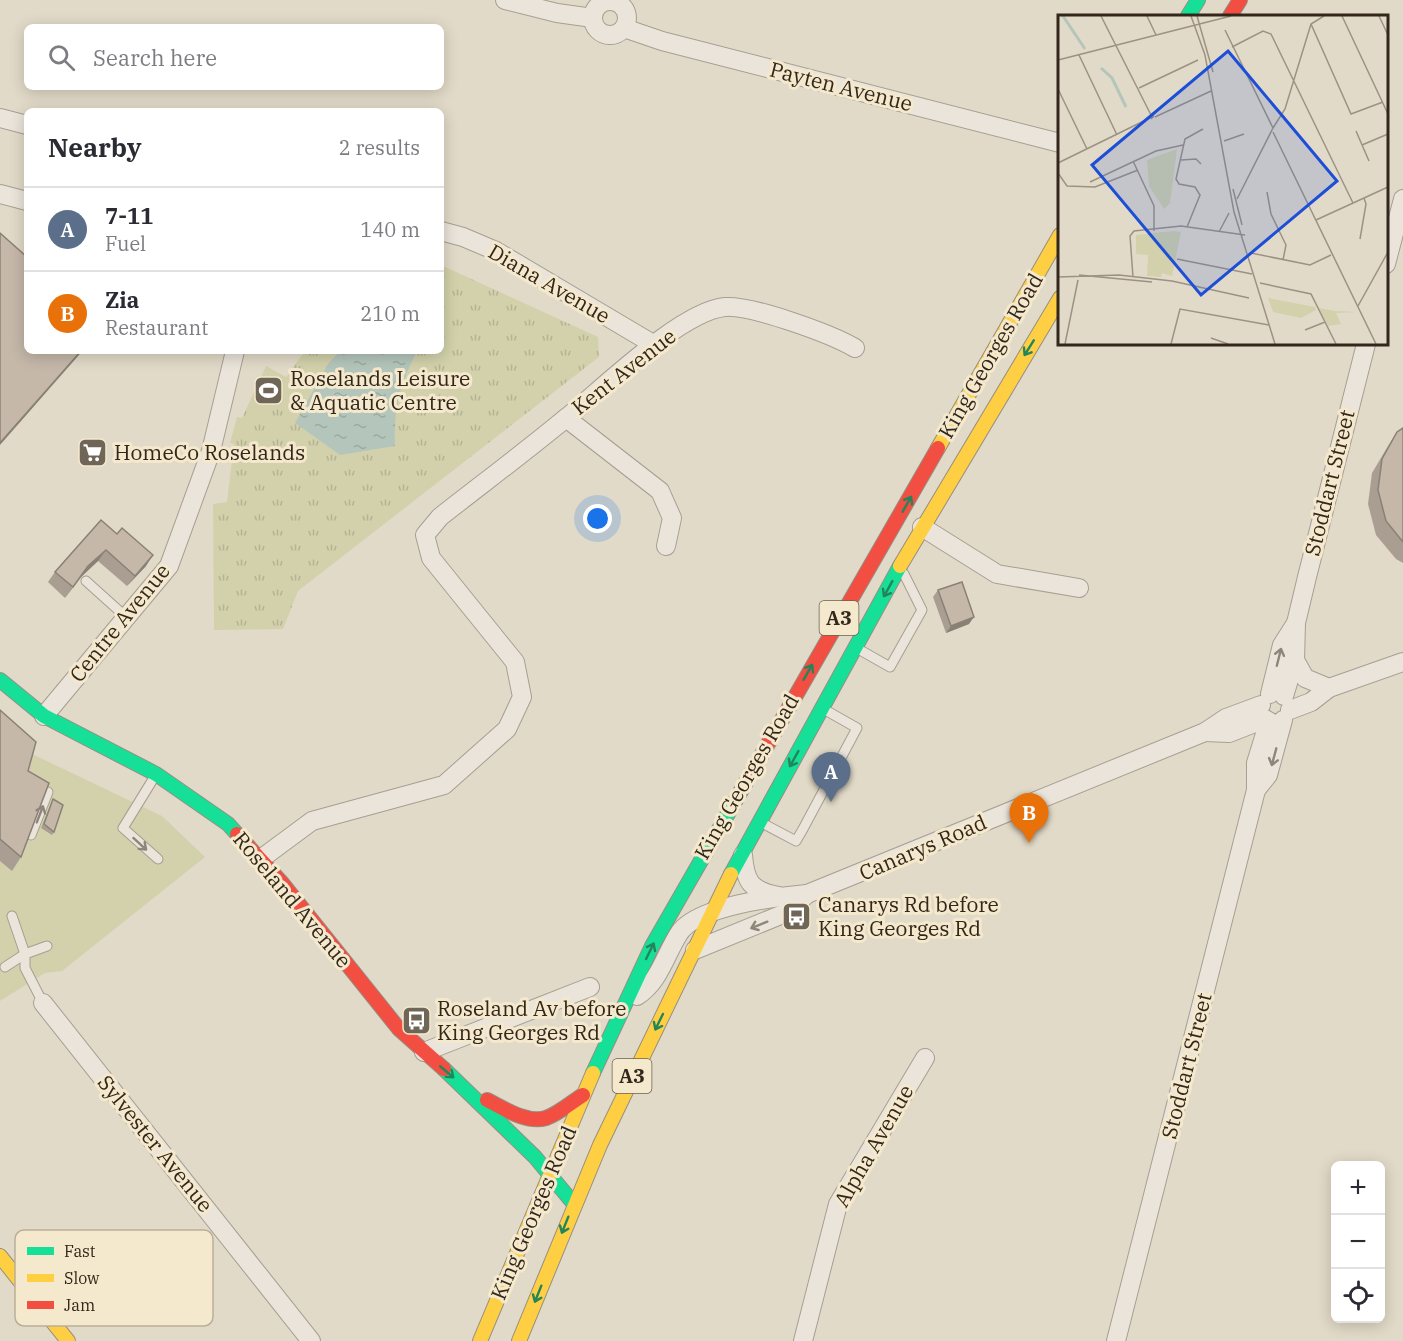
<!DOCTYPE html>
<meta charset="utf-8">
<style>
:root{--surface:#fff;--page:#f2f2f3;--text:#2b2b33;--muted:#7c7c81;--line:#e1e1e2;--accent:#0b8043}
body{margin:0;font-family:"IBM Plex Serif",serif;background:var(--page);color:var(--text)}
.controls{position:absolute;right:18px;bottom:18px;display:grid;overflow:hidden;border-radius:9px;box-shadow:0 3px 15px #0003}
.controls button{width:54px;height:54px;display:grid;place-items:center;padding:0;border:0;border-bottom:2px solid var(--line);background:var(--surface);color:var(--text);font:30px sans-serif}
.you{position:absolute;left:598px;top:519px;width:21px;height:21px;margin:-15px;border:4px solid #fff;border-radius:50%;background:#1a73e8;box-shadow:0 0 0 9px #1a73e833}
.badge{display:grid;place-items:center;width:39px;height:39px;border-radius:50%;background:var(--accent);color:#fff;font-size:20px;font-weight:700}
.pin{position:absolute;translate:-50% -50px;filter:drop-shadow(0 2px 3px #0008)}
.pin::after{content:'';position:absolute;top:32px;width:21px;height:18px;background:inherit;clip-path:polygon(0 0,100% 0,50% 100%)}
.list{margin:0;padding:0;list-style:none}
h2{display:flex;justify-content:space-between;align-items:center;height:78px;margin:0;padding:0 24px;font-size:26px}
h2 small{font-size:20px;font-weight:400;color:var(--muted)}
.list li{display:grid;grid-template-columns:39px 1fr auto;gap:18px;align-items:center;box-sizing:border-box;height:84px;padding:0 24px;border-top:2px solid var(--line)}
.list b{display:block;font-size:22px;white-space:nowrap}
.list p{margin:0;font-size:20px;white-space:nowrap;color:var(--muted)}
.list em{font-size:20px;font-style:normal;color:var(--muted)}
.icon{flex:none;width:33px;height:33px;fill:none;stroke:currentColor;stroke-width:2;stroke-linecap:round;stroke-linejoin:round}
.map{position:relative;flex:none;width:1403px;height:1341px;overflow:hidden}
.search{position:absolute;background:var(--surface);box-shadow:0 3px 15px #0003;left:24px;top:24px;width:420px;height:66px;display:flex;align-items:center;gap:15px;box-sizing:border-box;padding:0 21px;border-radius:9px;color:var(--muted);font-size:22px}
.panel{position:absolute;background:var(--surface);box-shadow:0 3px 15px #0003;left:24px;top:108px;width:420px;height:246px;border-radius:9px}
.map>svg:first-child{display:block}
.grass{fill:#d2d1ab}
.park{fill:url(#park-tufts)}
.water{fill:url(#water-ripples)}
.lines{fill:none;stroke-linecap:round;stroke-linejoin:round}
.lane-casing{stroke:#a69f92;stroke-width:11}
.street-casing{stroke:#a69f92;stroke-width:20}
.fast-casing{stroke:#968e82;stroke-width:16}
.slow-casing{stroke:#968e82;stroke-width:16}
.jam-casing{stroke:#968e82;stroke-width:16}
.lane{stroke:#eae4da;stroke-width:9}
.street{stroke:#eae4da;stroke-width:18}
.fast{stroke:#16e098;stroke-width:14}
.slow{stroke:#ffcf43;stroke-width:14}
.jam{stroke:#f24e42;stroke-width:14}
.wall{fill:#a99e91}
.shaded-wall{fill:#8a8176}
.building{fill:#c5b8a9;stroke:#8a8176;stroke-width:1.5}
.oneway{stroke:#24845a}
.oneway2{stroke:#8e867b}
.labels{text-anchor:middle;stroke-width:6;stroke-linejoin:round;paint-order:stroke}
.shield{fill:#f4e8cd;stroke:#6d6151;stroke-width:1.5}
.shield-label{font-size:20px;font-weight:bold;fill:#33271c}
.street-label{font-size:21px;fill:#33271c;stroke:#f4e8cd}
.poi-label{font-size:21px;fill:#33271c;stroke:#f4e8cd;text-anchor:start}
.inset-river{fill:none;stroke:#b4c6bb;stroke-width:3}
.inset-road{fill:none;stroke:#9c9283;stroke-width:1.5}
.view{fill:#1d4ed8;fill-opacity:0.15;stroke:#1d4ed8;stroke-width:3}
.inset-edge{fill:none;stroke:#33271c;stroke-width:3}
.key{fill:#f4e8cd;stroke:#baae98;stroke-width:1.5}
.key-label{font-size:16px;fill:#33271c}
</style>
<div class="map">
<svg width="1403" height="1341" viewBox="0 0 1403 1341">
<defs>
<pattern id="park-tufts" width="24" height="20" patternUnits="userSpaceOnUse" patternTransform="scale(1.5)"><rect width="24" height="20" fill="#d2d1ab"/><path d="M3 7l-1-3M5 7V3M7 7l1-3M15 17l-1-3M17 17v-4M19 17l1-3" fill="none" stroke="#b5b393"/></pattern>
<pattern id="water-ripples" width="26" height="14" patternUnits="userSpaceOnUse" patternTransform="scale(1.5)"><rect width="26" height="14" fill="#b4c6bb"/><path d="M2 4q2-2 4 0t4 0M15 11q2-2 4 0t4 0" fill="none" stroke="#9baaa0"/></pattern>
</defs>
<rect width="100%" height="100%" fill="#e2dac8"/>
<polygon class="grass" points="0,727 30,753 162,816 205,857 62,971 45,973 0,1001"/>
<polygon class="park" points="441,265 598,337 599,357 298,591 283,629 214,630 213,504 227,502 234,444 230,443 237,417 242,418 266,366 286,377 305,351 441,351"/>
<path class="water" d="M340,351H417C399,388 394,405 395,446L340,455L295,423L328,364Z"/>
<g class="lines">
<defs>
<g id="lane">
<polyline points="86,581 126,617"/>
<polyline points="860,650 890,667 922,610 904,574"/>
<polyline points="155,776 123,828 158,859"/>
<polyline points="764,824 796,841 803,829 857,728 827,711"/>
<polyline points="31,835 48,792"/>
<polyline points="12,916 25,954 25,968 43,1003"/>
<polyline points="5,967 25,954 47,946"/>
</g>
<g id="street">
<polyline points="505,0 557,13 593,18"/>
<circle cx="610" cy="18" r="17"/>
<polyline points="624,28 662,41 1060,143"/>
<polyline points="0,118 27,125"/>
<polyline points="0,194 27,201"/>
<polyline points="441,231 463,237 496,251 653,344"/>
<polyline points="1386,264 1403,199"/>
<polyline points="566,418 660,491 672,518 666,546"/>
<polyline points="922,527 997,574 1079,588"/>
<polyline points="1295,660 1305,678 1329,688"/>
<polyline points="1270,694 1282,645 1296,623"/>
<polyline points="1284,696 1295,660 1296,623 1307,577 1366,344"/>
<polyline points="1290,710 1311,702 1329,688 1403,662"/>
<polyline points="44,716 169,566 211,451 235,351"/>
<polyline points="1205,732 1229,733 1265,719"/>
<polyline points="1256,790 1268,775 1283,720"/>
<path d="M743,855C745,882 751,891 779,896"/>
<path d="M262,858L312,821L444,785L507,729L522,697L515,662L431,558L425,535L440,517C482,484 525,452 566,418C601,390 681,311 725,307C752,305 831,334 855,348"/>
<polyline points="695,950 788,912 807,894"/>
<path d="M637,996C659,982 665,956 678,935C694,906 776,897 807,894L1205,732L1226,718L1261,705"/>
<polyline points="43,1003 311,1341"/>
<polyline points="424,1052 590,987"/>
<polyline points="803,1341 838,1204 925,1058"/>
<polyline points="1116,1341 1256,790 1256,763 1269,721"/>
</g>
<g id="fast">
<polyline points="1188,16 1198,0"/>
<polyline points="0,680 44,716 156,774 228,824 237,834"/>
<polyline points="731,874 900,566"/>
<polyline points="444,1069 535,1157 574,1204"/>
<polyline points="593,1073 652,946 749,777"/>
</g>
<g id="slow">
<polyline points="938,448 1060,235"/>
<polyline points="900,566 1060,298"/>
<polyline points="0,1256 68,1341"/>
<polyline points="480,1341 593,1073"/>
<polyline points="519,1341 600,1145 731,874"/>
</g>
<g id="jam">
<polyline points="1230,16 1240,0"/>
<polyline points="749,777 938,448"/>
<polyline points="237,834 282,883 399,1029 444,1069"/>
<path d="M487,1100C503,1108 527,1124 546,1118C558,1114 572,1102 583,1095"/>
</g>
</defs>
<use href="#lane" class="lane-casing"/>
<use href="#street" class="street-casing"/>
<use href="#fast" class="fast-casing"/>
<use href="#slow" class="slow-casing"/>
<use href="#jam" class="jam-casing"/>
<use href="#lane" class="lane"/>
<use href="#street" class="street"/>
<use href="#fast" class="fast"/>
<use href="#slow" class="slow"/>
<use href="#jam" class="jam"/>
</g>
<g class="wall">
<polygon points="1403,428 1403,563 1396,559 1376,535 1368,504 1372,473 1388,446 1397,432"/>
<polygon points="101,520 146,566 127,586 98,561 81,577 65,598 48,582 55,572"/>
<polygon points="938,590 969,624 946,633 933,597"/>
<polygon points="0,710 28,771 21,857 12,871 0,861"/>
<polygon points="53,799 54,832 52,835 41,828 51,803"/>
</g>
<g class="shaded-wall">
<polygon points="81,351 82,351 78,356 0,445 0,443"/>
<polygon points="106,550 98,561 81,577 65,598 88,566"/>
<polygon points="153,555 146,566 127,586 135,576"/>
<polygon points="974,617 969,624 946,633 951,626"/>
</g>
<g class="building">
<polygon points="0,233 27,257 27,351 81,351 0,443"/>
<polygon points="1403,428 1403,542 1386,521 1378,490 1382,459 1397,432"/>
<polygon points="101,520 117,534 122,528 153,555 135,576 106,550 88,566 73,587 55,572"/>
<polygon points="962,582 974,617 951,626 938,590"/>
<polygon points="0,710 36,742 28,771 49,783 21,857 0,839"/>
<polygon points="53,799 63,805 54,832 44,824"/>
</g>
<defs><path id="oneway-shaft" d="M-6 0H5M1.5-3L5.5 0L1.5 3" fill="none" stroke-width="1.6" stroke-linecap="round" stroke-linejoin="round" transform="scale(1.5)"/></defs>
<g class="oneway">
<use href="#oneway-shaft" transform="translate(1029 348) rotate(122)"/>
<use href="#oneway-shaft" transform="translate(907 504) rotate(-60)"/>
<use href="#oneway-shaft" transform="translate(888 589) rotate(119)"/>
<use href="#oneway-shaft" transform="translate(808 672) rotate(-60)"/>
<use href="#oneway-shaft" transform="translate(794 759) rotate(119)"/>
<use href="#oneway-shaft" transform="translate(650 951) rotate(-64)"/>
<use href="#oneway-shaft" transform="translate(659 1022) rotate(116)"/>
<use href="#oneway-shaft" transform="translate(447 1072) rotate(40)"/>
<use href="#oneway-shaft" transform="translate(565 1225) rotate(112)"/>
<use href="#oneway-shaft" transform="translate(538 1294) rotate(112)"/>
</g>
<g class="oneway2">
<use href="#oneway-shaft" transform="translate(1279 657) rotate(-76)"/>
<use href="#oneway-shaft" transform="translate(1274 757) rotate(105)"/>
<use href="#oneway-shaft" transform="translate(40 814) rotate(-69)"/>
<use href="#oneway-shaft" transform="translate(140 844) rotate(42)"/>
<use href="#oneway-shaft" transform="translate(759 925) rotate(158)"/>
</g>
<defs>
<symbol id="stadium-square" viewBox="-11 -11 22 22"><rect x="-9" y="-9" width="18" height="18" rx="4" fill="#706658" stroke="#f4e8cd"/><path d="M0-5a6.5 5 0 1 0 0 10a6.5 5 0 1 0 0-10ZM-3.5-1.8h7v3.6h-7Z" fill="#fff"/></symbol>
<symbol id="supermarket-square" viewBox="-11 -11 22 22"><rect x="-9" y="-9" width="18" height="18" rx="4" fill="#706658" stroke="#f4e8cd"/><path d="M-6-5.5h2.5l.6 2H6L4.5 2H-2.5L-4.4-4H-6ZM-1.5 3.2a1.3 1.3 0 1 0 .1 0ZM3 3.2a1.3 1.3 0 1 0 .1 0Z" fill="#fff"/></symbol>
<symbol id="bus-square" viewBox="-11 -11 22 22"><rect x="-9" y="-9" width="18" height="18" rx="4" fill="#706658" stroke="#f4e8cd"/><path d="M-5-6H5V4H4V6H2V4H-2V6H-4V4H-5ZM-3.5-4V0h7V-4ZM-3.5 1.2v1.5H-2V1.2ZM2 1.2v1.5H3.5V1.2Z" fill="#fff"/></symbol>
</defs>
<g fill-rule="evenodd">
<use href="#stadium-square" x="252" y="374" width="33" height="33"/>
<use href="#supermarket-square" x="76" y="436" width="33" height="33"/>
<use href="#bus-square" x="780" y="900" width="33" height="33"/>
<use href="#bus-square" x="400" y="1004" width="33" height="33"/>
</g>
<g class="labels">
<g class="shield">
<rect x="819.5" y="601" width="39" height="34" rx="4.5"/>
<rect x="612.5" y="1059" width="39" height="34" rx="4.5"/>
</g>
<g class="shield-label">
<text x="839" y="625">A3</text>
<text x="632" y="1083">A3</text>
</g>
<g class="street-label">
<text transform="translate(841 87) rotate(14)" y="7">Payten Avenue</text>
<text transform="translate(549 284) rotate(30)" y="7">Diana Avenue</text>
<text transform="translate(991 356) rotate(-60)" y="7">King Georges Road</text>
<text transform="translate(624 372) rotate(-38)" y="7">Kent Avenue</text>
<text transform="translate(1330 483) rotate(-76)" y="7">Stoddart Street</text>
<text transform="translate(120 623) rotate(-51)" y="7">Centre Avenue</text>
<text transform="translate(747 777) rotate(-60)" y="7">King Georges Road</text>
<text transform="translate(923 848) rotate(-23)" y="7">Canarys Road</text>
<text transform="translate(292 900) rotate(50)" y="7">Roseland Avenue</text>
<text transform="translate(1187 1066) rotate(-76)" y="7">Stoddart Street</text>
<text transform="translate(155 1144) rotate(51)" y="7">Sylvester Avenue</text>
<text transform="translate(874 1146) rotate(-60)" y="7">Alpha Avenue</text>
<text transform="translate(534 1213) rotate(-67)" y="7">King Georges Road</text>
</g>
<g class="poi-label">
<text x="290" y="386">Roselands Leisure<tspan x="290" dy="24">&amp; Aquatic Centre</tspan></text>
<text x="114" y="460">HomeCo Roselands</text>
<text x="818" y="912">Canarys Rd before<tspan x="818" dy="24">King Georges Rd</tspan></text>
<text x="437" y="1016">Roseland Av before<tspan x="437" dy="24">King Georges Rd</tspan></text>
</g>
</g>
<g transform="translate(1058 15)">
<rect width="330" height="330" fill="#e2dac8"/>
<path d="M116,216L123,217L114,261L104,258L103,262L89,261L90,240L78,239V220Z" fill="#d2d1ab"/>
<path d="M119,134L112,188L106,194L91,171L89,145ZM210,283L257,292L258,295L243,303L215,297ZM261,293L277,296L299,297L278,298L283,309L270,311Z" fill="#d2d1ab"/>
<path class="inset-river" d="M5,1L27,34M43,53L54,63L68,92"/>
<path class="inset-road" d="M43,1L93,100M89,1L98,20M133,1L147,40L176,197L217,329M139,1L155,57M284,1L330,99M321,1L330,20M253,9L293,99L325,87M167,15L215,113M174,32L205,16L213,19L295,188M21,40L59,120M0,45L173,1M81,73L140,45M0,74L29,134M97,102L153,76M215,113L227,94L253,9L266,1M298,116L311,146M215,117L318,329M166,126L186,119M304,130L330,119M123,145L138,144L143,149M75,146L96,191V216M0,148L96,101L93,104M0,158L9,171L37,172L80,155M32,167L98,136L125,130M175,174L184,210M209,177L213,199L228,230L225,245M179,184L215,113M258,205L330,172M129,212L142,180L137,172L121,169L118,164L127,124L145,114M161,217L171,198M302,224L308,189L306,183M193,238L252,250L273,240M119,244L194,259M21,260L94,267M0,262L61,260L114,266L191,283M75,262L72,221L76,216L123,211L187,220M202,268L253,279L278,329M300,291L330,237M247,315L267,307M153,323L170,329M7,329L20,265M113,329L122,294L211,310"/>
<path class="view" d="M170,36L279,166L143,280L34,150Z"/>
<rect width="330" height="330" class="inset-edge"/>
</g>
<rect x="15" y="1230" width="198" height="96" rx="9" class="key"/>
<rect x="27" y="1247" width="27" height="8" fill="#16e098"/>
<rect x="27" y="1274" width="27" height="8" fill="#ffcf43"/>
<rect x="27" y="1301" width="27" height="8" fill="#f24e42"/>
<g class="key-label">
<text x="64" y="1257">Fast</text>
<text x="64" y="1284">Slow</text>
<text x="64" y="1311">Jam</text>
</g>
</svg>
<div class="controls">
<button>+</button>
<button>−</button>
<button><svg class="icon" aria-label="locate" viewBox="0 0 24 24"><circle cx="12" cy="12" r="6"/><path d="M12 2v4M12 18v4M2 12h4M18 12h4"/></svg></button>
</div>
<div class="you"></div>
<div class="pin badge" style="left:831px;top:802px;background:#5c6f8a">A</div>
<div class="pin badge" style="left:1029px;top:843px;background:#e8710a">B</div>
<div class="search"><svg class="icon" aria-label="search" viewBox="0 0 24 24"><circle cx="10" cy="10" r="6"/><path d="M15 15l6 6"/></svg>Search here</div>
<section class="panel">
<h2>Nearby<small>2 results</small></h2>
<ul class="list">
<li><span class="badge" style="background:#5c6f8a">A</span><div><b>7-11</b><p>Fuel</p></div><em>140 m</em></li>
<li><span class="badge" style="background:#e8710a">B</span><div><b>Zia</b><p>Restaurant</p></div><em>210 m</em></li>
</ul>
</section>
</div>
